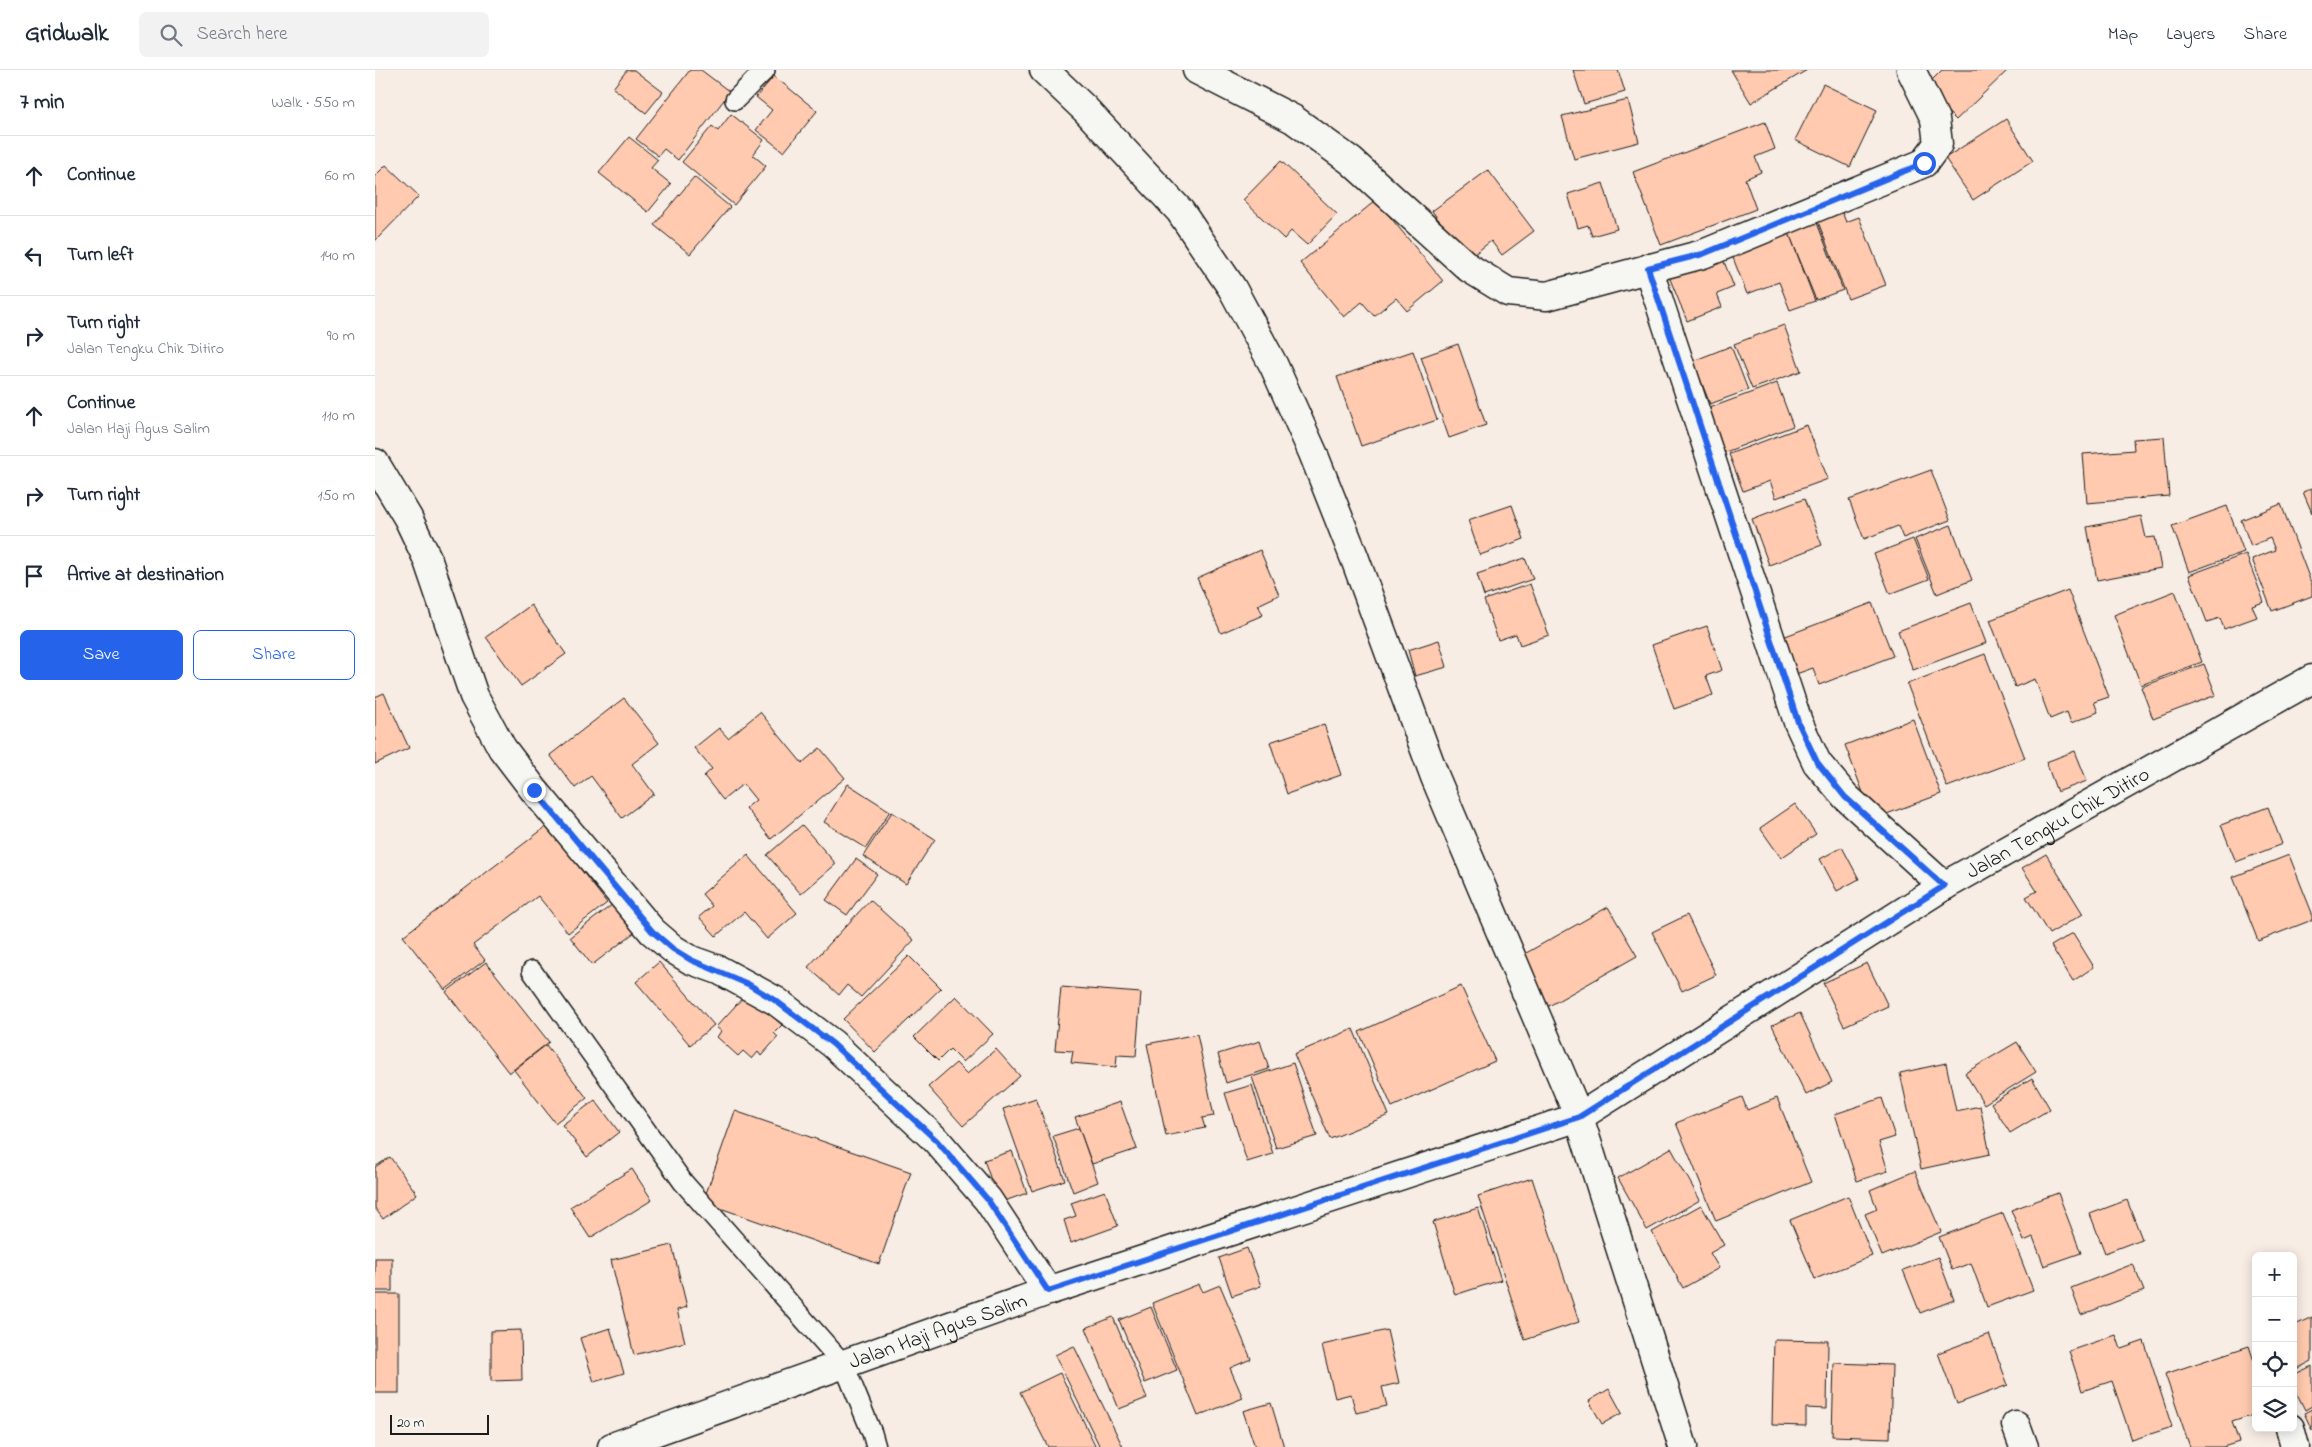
<!DOCTYPE html>
<meta charset="utf-8">
<style>
:root{--surface:#fff;--page:#f2f2f3;--text:#1f2937;--muted:#747a83;--line:#e0e1e3;--accent:#2563eb}
body{margin:0;font-family:"Indie Flower",sans-serif;background:var(--page);color:var(--text)}
.controls{position:absolute;right:15px;bottom:15px;display:grid;overflow:hidden;border-radius:8px;box-shadow:0 2px 12px #0003}
.controls button{width:45px;height:45px;display:grid;place-items:center;padding:0;border:0;border-bottom:1px solid var(--line);background:var(--surface);color:var(--text);font:25px sans-serif}
.scale{position:absolute;left:15px;bottom:12px;width:99px;box-sizing:border-box;padding-left:5px;border:2px solid #1c1c1c;border-top:0;font-size:14px;line-height:18px;white-space:nowrap;color:#1c1c1c;-webkit-text-stroke:4px #f6f6f2;paint-order:stroke}
.stop{position:absolute;width:15px;height:15px;margin:-11px;border:4px solid #2563eb;border-radius:50%;background:#fff}
.stop.end{background:#2563eb;border-color:#fff;box-shadow:0 1px 5px #0008}
.list{margin:0;padding:0;list-style:none}
h2{display:flex;justify-content:space-between;align-items:center;height:65px;margin:0;padding:0 20px;font-size:21px}
h2 small{font-size:16px;font-weight:400;color:var(--muted)}
.list li{display:grid;grid-template-columns:32px 1fr auto;gap:15px;align-items:center;box-sizing:border-box;height:80px;padding:0 20px;border-top:1px solid var(--line)}
.list b{display:block;font-size:19px;white-space:nowrap}
.list p{margin:0;font-size:16px;white-space:nowrap;color:var(--muted)}
.list em{font-size:16px;font-style:normal;color:var(--muted)}
.actions{display:flex;gap:10px;padding:15px 20px}
.actions a{flex:1;padding:11px 0;border:1px solid var(--accent);border-radius:8px;text-align:center;font-size:18px;color:var(--accent)}
.actions .main{background:var(--accent);color:#fff}
.icon{flex:none;width:28px;height:28px;fill:none;stroke:currentColor;stroke-width:2;stroke-linecap:round;stroke-linejoin:round}
.map{position:relative;flex:none;width:1937px;height:1377px;overflow:hidden}
header{display:flex;align-items:center;gap:30px;box-sizing:border-box;height:70px;padding:0 25px;background:var(--surface);border-bottom:1px solid var(--line)}
header strong{font-size:24px}
nav{display:flex;gap:28px;margin-inline-start:auto;font-size:18px}
.search{width:350px;height:45px;background:var(--page);display:flex;align-items:center;gap:12px;box-sizing:border-box;padding:0 18px;border-radius:8px;color:var(--muted);font-size:19px}
main{display:flex}
aside{flex:1;background:var(--surface)}
.map>svg:first-child{display:block}
.building{fill:#ffcaaf;stroke:#1c1c1c}
.lines{fill:none;stroke-linecap:round;stroke-linejoin:round}
.service-casing{stroke:#1c1c1c;stroke-width:22}
.minor-casing{stroke:#1c1c1c;stroke-width:31}
.tertiary-casing{stroke:#1c1c1c;stroke-width:31}
.secondary-casing{stroke:#1c1c1c;stroke-width:31}
.service{stroke:#f6f6f2;stroke-width:19}
.minor{stroke:#f6f6f2;stroke-width:28}
.tertiary{stroke:#f6f6f2;stroke-width:28}
.secondary{stroke:#f6f6f2;stroke-width:28}
.route{stroke:#2563eb;stroke-width:6}
.labels{text-anchor:middle;stroke-width:5;stroke-linejoin:round;paint-order:stroke}
.street-label{font-size:21px;fill:#1c1c1c;stroke:#f6f6f2}
</style>
<header>
<strong>Gridwalk</strong>
<div class="search"><svg class="icon" aria-label="search" viewBox="0 0 24 24"><circle cx="10" cy="10" r="6"/><path d="M15 15l6 6"/></svg>Search here</div>
<nav><a>Map</a><a>Layers</a><a>Share</a></nav>
</header>
<main>
<aside>
<h2>7 min<small>Walk · 550 m</small></h2>
<ul class="list">
<li><svg class="icon" aria-label="ahead" viewBox="0 0 24 24"><path d="M12 20V5M6 11l6-6 6 6"/></svg><div><b>Continue</b></div><em>60 m</em></li>
<li><svg class="icon" aria-label="left" viewBox="0 0 24 24"><path d="M17 20v-9H6M10 6l-5 5 5 5"/></svg><div><b>Turn left</b></div><em>140 m</em></li>
<li><svg class="icon" aria-label="right" viewBox="0 0 24 24"><path d="M7 20v-9h11M14 6l5 5-5 5"/></svg><div><b>Turn right</b><p>Jalan Tengku Chik Ditiro</p></div><em>90 m</em></li>
<li><svg class="icon" aria-label="ahead" viewBox="0 0 24 24"><path d="M12 20V5M6 11l6-6 6 6"/></svg><div><b>Continue</b><p>Jalan Haji Agus Salim</p></div><em>110 m</em></li>
<li><svg class="icon" aria-label="right" viewBox="0 0 24 24"><path d="M7 20v-9h11M14 6l5 5-5 5"/></svg><div><b>Turn right</b></div><em>150 m</em></li>
<li><svg class="icon" aria-label="arrive" viewBox="0 0 24 24"><path d="M6 21V4h12l-3 4 3 4H6"/></svg><div><b>Arrive at destination</b></div></li>
</ul>
<div class="actions"><a class="main">Save</a><a>Share</a></div>
</aside>
<div class="map">
<svg width="1937" height="1377" viewBox="0 0 1937 1377">
<rect width="100%" height="100%" fill="#f8ede5"/>
<filter id="ink" filterUnits="userSpaceOnUse"><feTurbulence type="fractalNoise" baseFrequency=".02" numOctaves="2"/><feDisplacementMap in="SourceGraphic" scale="10" xChannelSelector="R" yChannelSelector="G"/><feConvolveMatrix kernelMatrix="1 2 1 2 8 2 1 2 1" color-interpolation-filters="sRGB"/></filter>
<g filter="url(#ink)">
<g class="building">
<polygon points="252,0 259,0 288,22 271,43 238,18"/>
<polygon points="315,0 326,0 355,22 303,90 289,79 283,86 261,69"/>
<polygon points="1198,0 1243,0 1250,22 1209,34"/>
<polygon points="1356,0 1432,0 1376,33"/>
<polygon points="1567,0 1633,0 1581,50 1549,18"/>
<polygon points="399,6 442,41 409,82 381,60 397,40 381,27"/>
<polygon points="1448,14 1502,40 1475,97 1420,70"/>
<polygon points="1253,30 1264,72 1199,89 1187,46"/>
<polygon points="356,44 389,70 378,85 391,96 359,135 307,92 337,56 343,61"/>
<polygon points="1631,49 1658,91 1598,130 1570,88"/>
<polygon points="1390,52 1400,79 1380,87 1386,102 1370,109 1381,139 1286,175 1258,102"/>
<polygon points="254,67 283,90 276,98 296,114 273,142 224,103"/>
<polygon points="906,91 962,144 932,175 916,161 909,169 868,130"/>
<polygon points="11,95 44,126 0,171 0,106"/>
<polygon points="1113,100 1159,161 1127,185 1116,171 1093,189 1057,141"/>
<polygon points="319,107 355,137 315,184 279,155"/>
<polygon points="1228,113 1242,159 1217,166 1213,155 1203,158 1193,124"/>
<polygon points="1001,130 1068,211 1032,241 1021,228 999,246 987,232 969,247 925,193"/>
<polygon points="1462,130 1471,152 1484,147 1511,215 1473,229 1438,139"/>
<polygon points="1437,140 1468,220 1441,230 1409,151"/>
<polygon points="1412,158 1440,231 1415,240 1404,212 1372,224 1355,180"/>
<polygon points="1344,179 1359,217 1342,224 1347,237 1312,251 1291,199"/>
<polygon points="1409,255 1426,301 1377,319 1359,274"/>
<polygon points="1083,274 1111,355 1074,368 1046,287"/>
<polygon points="1356,276 1373,320 1335,334 1318,291"/>
<polygon points="1038,281 1062,350 986,376 962,307"/>
<polygon points="1402,313 1418,356 1348,383 1332,339"/>
<polygon points="1432,355 1453,409 1401,428 1395,411 1368,421 1354,384"/>
<polygon points="1789,367 1794,426 1712,433 1708,384 1759,380 1758,369"/>
<polygon points="1556,400 1575,450 1528,468 1523,456 1489,469 1474,430"/>
<polygon points="1937,418 1937,443 1928,422"/>
<polygon points="1429,429 1447,475 1394,495 1377,449"/>
<polygon points="1906,434 1937,515 1937,526 1897,541 1877,489 1900,480 1895,468 1876,476 1866,450"/>
<polygon points="1137,435 1149,469 1105,485 1093,450"/>
<polygon points="1852,436 1869,482 1814,502 1797,456"/>
<polygon points="1766,446 1771,468 1780,467 1786,498 1722,510 1712,457"/>
<polygon points="1576,455 1597,510 1562,524 1540,469"/>
<polygon points="1538,469 1554,509 1515,524 1499,484"/>
<polygon points="885,480 904,525 883,535 888,545 846,563 822,508"/>
<polygon points="1871,484 1889,532 1877,536 1882,547 1849,559 1845,548 1832,552 1814,505"/>
<polygon points="1150,488 1158,509 1109,526 1102,504"/>
<polygon points="1155,514 1174,565 1145,575 1141,564 1123,570 1109,530"/>
<polygon points="1693,520 1734,627 1719,632 1723,642 1696,653 1692,642 1675,649 1660,609 1640,617 1615,550"/>
<polygon points="1800,521 1827,592 1766,615 1739,545"/>
<polygon points="1497,533 1518,586 1444,615 1438,598 1421,604 1408,567"/>
<polygon points="1596,533 1611,573 1538,600 1523,561"/>
<polygon points="156,535 191,584 146,616 111,567"/>
<polygon points="1332,556 1347,600 1331,606 1338,625 1299,639 1277,575"/>
<polygon points="1064,570 1072,597 1040,606 1033,580"/>
<polygon points="1610,584 1650,688 1572,717 1532,614"/>
<polygon points="1829,594 1841,625 1778,649 1766,617"/>
<polygon points="9,623 34,678 0,694 0,627"/>
<polygon points="249,628 284,673 257,694 279,724 247,748 216,706 200,718 175,685"/>
<polygon points="385,642 427,693 445,678 470,708 396,769 371,738 381,730 368,714 348,730 329,706 337,699 319,678 344,658 353,668"/>
<polygon points="1538,649 1566,724 1498,749 1470,675"/>
<polygon points="949,654 966,705 912,724 895,672"/>
<polygon points="1700,681 1712,711 1682,722 1671,692"/>
<polygon points="473,714 515,741 491,778 449,752"/>
<polygon points="1420,734 1441,764 1406,788 1385,758"/>
<polygon points="1893,737 1907,774 1861,792 1846,755"/>
<polygon points="517,742 560,769 531,814 488,786"/>
<polygon points="427,755 461,794 426,824 392,785"/>
<polygon points="172,756 232,833 193,863 163,826 98,875 110,890 70,920 28,866"/>
<polygon points="1467,777 1484,809 1462,821 1445,789"/>
<polygon points="1671,784 1708,844 1674,864 1651,827 1662,821 1647,798"/>
<polygon points="373,785 422,843 392,869 369,842 341,866 324,847 337,836 327,824"/>
<polygon points="1914,785 1937,843 1937,850 1883,871 1858,807"/>
<polygon points="481,789 502,804 472,845 451,830"/>
<polygon points="495,830 539,870 486,927 472,915 464,925 433,897"/>
<polygon points="238,834 260,862 217,895 195,867"/>
<polygon points="1233,837 1262,886 1172,937 1144,887"/>
<polygon points="1312,845 1341,905 1307,921 1277,862"/>
<polygon points="1698,863 1719,897 1698,911 1676,876"/>
<polygon points="534,886 566,918 500,982 468,949"/>
<polygon points="111,892 174,972 134,1003 71,922"/>
<polygon points="284,892 339,955 315,975 261,912"/>
<polygon points="1492,893 1513,936 1469,956 1448,913"/>
<polygon points="1086,916 1120,991 1017,1037 984,962"/>
<polygon points="686,917 766,923 761,986 742,985 741,997 696,993 698,981 680,980"/>
<polygon points="371,924 407,955 399,963 403,967 386,986 383,982 377,989 368,981 363,986 342,967 346,961 341,957"/>
<polygon points="581,926 618,964 588,992 575,979 563,991 539,967"/>
<polygon points="1425,943 1457,1012 1431,1025 1397,955"/>
<polygon points="978,959 1014,1045 955,1069 919,984"/>
<polygon points="822,964 839,1046 827,1048 830,1058 791,1066 772,974"/>
<polygon points="885,971 894,999 851,1013 843,984"/>
<polygon points="1642,972 1661,1002 1609,1034 1590,1003"/>
<polygon points="171,975 212,1028 180,1053 139,1000"/>
<polygon points="621,979 645,1006 588,1056 553,1017 581,993 592,1004"/>
<polygon points="918,993 942,1066 901,1078 877,1007"/>
<polygon points="1571,993 1581,1041 1605,1036 1615,1084 1546,1099 1525,1003"/>
<polygon points="1657,1008 1675,1039 1635,1063 1616,1033"/>
<polygon points="877,1015 898,1084 872,1092 850,1023"/>
<polygon points="1367,1027 1372,1040 1402,1028 1436,1112 1341,1151 1301,1053"/>
<polygon points="661,1028 690,1110 657,1121 628,1039"/>
<polygon points="1507,1028 1520,1067 1504,1072 1513,1101 1482,1111 1460,1044"/>
<polygon points="220,1030 244,1062 212,1087 187,1055"/>
<polygon points="745,1032 762,1079 717,1094 700,1047"/>
<polygon points="360,1041 536,1102 504,1194 328,1132"/>
<polygon points="704,1058 723,1112 698,1122 678,1066"/>
<polygon points="1296,1078 1325,1130 1272,1160 1243,1108"/>
<polygon points="637,1081 652,1123 624,1133 609,1090"/>
<polygon points="15,1087 42,1124 8,1149 0,1138 0,1097"/>
<polygon points="257,1099 277,1130 215,1168 195,1137"/>
<polygon points="1540,1101 1566,1162 1507,1186 1490,1144 1502,1139 1495,1120"/>
<polygon points="1157,1108 1204,1252 1150,1270 1103,1126"/>
<polygon points="730,1121 743,1156 696,1173 689,1150 701,1146 696,1133"/>
<polygon points="1683,1123 1706,1183 1669,1196 1658,1167 1649,1171 1636,1140"/>
<polygon points="1473,1126 1497,1186 1440,1209 1415,1150"/>
<polygon points="1752,1130 1767,1169 1730,1183 1715,1144"/>
<polygon points="1326,1135 1349,1175 1335,1183 1344,1198 1308,1218 1277,1162"/>
<polygon points="1103,1138 1126,1210 1080,1225 1058,1152"/>
<polygon points="1628,1143 1658,1220 1612,1237 1596,1193 1577,1200 1564,1167"/>
<polygon points="297,1175 312,1237 302,1240 310,1272 259,1285 236,1190"/>
<polygon points="872,1178 886,1216 857,1226 844,1188"/>
<polygon points="1563,1187 1579,1230 1545,1243 1528,1200"/>
<rect x="0" y="1188" width="17" height="33"/>
<polygon points="1758,1194 1769,1221 1706,1245 1696,1218"/>
<polygon points="824,1214 828,1222 845,1215 876,1289 855,1298 868,1328 823,1346 777,1233"/>
<rect x="0" y="1224" width="24" height="99"/>
<polygon points="776,1237 802,1300 770,1313 744,1250"/>
<polygon points="738,1247 772,1328 744,1339 711,1258"/>
<polygon points="1937,1247 1937,1291 1918,1301 1918,1256"/>
<polygon points="235,1258 249,1303 219,1312 205,1268"/>
<polygon points="146,1260 147,1310 116,1311 116,1261"/>
<polygon points="1012,1260 1024,1313 1007,1317 1012,1336 981,1343 976,1324 960,1328 947,1275"/>
<polygon points="1614,1264 1633,1315 1582,1334 1563,1283"/>
<polygon points="1741,1265 1746,1279 1769,1271 1797,1357 1757,1370 1737,1311 1707,1321 1694,1281"/>
<polygon points="1399,1270 1453,1271 1452,1339 1431,1338 1431,1356 1397,1355"/>
<polygon points="699,1276 748,1377 725,1377 680,1285"/>
<polygon points="1874,1276 1881,1297 1881,1344 1857,1352 1864,1372 1848,1377 1815,1377 1790,1304"/>
<polygon points="1459,1293 1517,1295 1515,1368 1457,1366"/>
<polygon points="1937,1296 1937,1336 1930,1340 1918,1316 1918,1305"/>
<polygon points="685,1303 721,1377 673,1377 645,1322"/>
<polygon points="1234,1319 1247,1343 1227,1354 1214,1331"/>
<polygon points="896,1333 909,1377 880,1377 868,1341"/>
<polygon points="1937,1339 1937,1360 1929,1343"/>
</g>
<g class="lines">
<defs>
<g id="service">
<polyline points="360,30 390,0"/>
<polyline points="157,901 308,1112 469,1295 497,1363 501,1377"/>
</g>
<g id="minor">
<polyline points="822,0 918,49 976,91 1094,198 1133,222 1172,226 1328,184 1549,93 1563,74 1560,49 1536,0"/>
<polyline points="1273,198 1423,652 1442,693 1471,727 1569,816"/>
<polyline points="0,393 33,448 52,488 99,626 127,678 159,720 277,861 298,879 316,890 344,900 401,931 458,974 562,1071 613,1130 673,1221"/>
<polyline points="1641,1355 1649,1377"/>
<polyline points="1915,1358 1920,1377"/>
</g>
<polyline id="tertiary" points="669,0 710,39 805,141 857,218 899,296 938,383 980,489 1060,707 1204,1047 1308,1377"/>
<g id="secondary">
<path id="s1" d="M237,1377L673,1221L1204,1047L1569,816L1937,609"/>
</g>
</defs>
<use href="#service" class="service-casing"/>
<use href="#minor" class="minor-casing"/>
<use href="#tertiary" class="tertiary-casing"/>
<use href="#secondary" class="secondary-casing"/>
<use href="#service" class="service"/>
<use href="#minor" class="minor"/>
<use href="#tertiary" class="tertiary"/>
<use href="#secondary" class="secondary"/>
</g>
</g>
<g class="lines" filter="url(#ink)">
<polyline class="route" points="159,720 277,861 298,879 316,890 373,914 401,931 458,974 562,1071 613,1130 673,1221 1204,1047 1569,816 1470,727 1442,692 1423,652 1273,198 1328,184 1549,93"/>
</g>
<g class="labels">
<g class="street-label">
<text dy="7" stroke="none"><textPath href="#s1" startOffset="1584">Jalan Tengku Chik Ditiro</textPath></text>
<text dy="7" stroke="none"><textPath href="#s1" startOffset="346">Jalan Haji Agus Salim</textPath></text>
</g>
</g>
</svg>
<div class="controls">
<button>+</button>
<button>−</button>
<button><svg class="icon" aria-label="locate" viewBox="0 0 24 24"><circle cx="12" cy="12" r="6"/><path d="M12 2v4M12 18v4M2 12h4M18 12h4"/></svg></button>
<button><svg class="icon" aria-label="layers" viewBox="0 0 24 24"><path d="M12 4l9 5-9 5-9-5zM3 14l9 5 9-5"/></svg></button>
</div>
<div class="scale">20 m</div>
<div class="stop" style="left:1549px;top:93px"></div>
<div class="stop end" style="left:159px;top:720px"></div>
</div>
</main>
